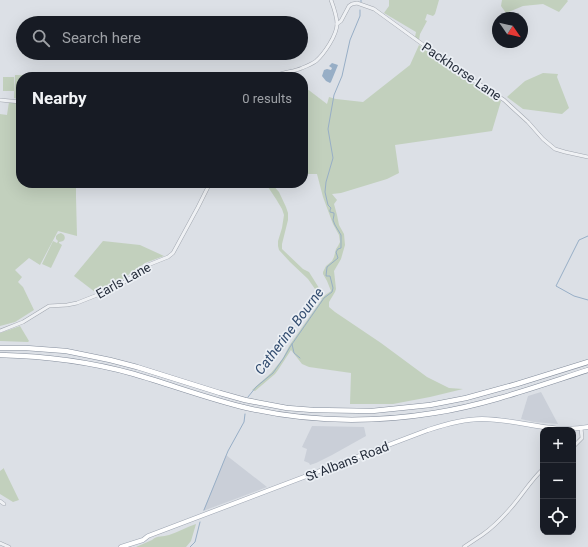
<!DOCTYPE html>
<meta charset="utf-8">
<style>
:root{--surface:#171b24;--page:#242831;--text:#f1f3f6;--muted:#9ea1a6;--line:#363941}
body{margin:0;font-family:Roboto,sans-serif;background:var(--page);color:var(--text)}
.controls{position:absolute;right:12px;bottom:12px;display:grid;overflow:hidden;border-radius:8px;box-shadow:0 4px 16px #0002}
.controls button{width:36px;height:36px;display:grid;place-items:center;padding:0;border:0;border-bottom:1px solid var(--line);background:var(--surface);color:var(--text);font:20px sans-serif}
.compass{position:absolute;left:492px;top:12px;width:36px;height:36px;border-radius:50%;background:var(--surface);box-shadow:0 4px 16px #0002;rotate:124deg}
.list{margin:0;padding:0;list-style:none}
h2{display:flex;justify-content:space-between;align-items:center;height:52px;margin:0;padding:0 16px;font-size:17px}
h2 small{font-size:13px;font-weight:400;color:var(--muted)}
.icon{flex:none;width:22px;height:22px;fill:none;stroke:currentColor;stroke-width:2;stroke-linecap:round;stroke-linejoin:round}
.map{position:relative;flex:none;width:588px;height:547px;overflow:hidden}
.search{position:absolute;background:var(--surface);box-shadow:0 4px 16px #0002;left:16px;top:16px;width:292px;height:44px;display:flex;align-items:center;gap:10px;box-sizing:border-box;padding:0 14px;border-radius:22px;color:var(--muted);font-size:15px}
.panel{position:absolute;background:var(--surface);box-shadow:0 4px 16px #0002;left:16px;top:72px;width:292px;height:116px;border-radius:16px}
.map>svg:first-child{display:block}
.built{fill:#cacfd8}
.green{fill:#c2d0bd}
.water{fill:#97aec6}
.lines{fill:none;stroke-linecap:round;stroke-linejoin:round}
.stream{stroke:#97aec6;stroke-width:1}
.minor-casing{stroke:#a2a7b0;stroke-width:4}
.major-casing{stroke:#9ca4b1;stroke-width:5}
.highway-casing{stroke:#848d9c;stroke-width:5.5}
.minor{stroke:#eff1f4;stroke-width:3}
.major{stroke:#fff;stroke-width:4}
.highway{stroke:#fff;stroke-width:4.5}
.labels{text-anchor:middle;stroke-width:3.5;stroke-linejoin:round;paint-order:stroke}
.street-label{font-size:13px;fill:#262e3c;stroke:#ebeff4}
.water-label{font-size:14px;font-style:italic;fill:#324c6f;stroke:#ebeff4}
</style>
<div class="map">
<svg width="588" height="547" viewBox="0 0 588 547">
<rect width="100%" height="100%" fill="#dce0e6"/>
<g class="built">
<polygon points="541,392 558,424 534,422 521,419 528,396"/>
<polygon points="312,426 364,427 366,436 332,455 316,463 310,465 309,463 304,461 307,449 302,447"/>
<polygon points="226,455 267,487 203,511 219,473"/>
</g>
<g class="green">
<polygon points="389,0 439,0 435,14 433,16 427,14 425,20 427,21 420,34 419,40 415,37 416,32 384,13 389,6"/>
<polygon points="502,0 567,0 568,1 559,12 543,4 523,6 506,13 501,6"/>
<polygon points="419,45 462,77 501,101 492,131 395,145 399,173 387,179 341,193 332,194 337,200 334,204 337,215 339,225 344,234 345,245 341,259 334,271 336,289 335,292 329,302 329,307 335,312 381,343 427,377 449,388 463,389 430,397 393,404 350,404 351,373 309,367 302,364 291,350 278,370 275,374 255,391 252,390 271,373 276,367 283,358 289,346 322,299 308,279 290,262 279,250 278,246 278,241 282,228 284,215 282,209 276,199 268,187 261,183 271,183 279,192 286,207 288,213 288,220 282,244 282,249 303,269 309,272 324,296 331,291 327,281 323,274 323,272 326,266 332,261 334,257 336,249 338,246 340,242 339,235 333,224 323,197 317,174 303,174 303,89 306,88 327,104 329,97 336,99 363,102 410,65"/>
<polygon points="543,73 558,74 557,77 569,108 562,114 523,109 507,97 525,81"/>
<polygon points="15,75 79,76 84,77 21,77 21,100 14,98"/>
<rect x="3" y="77" width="11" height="14"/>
<polygon points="9,102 21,104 21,183 76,183 76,197 77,236 58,231 40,265 29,258 15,270 22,277 18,282 23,287 34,310 15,322 0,326 0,114 7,115"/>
<path d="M61,233L64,235C66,239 64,242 59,242V243L62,245L51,268L42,264L53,241L57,243L58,241L56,239V236L58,234Z"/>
<polygon points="103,241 140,245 164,256 145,263 114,285 95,292 74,276"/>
<polygon points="20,326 29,341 28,342 0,341 0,333"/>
<polygon points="4,468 4,469 19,500 13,502 0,494 0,471"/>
<path d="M196,524L191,541L186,547H136L152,540C157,535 163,537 169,535C178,532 187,527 196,524Z"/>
</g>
<polygon class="water" points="332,63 338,65 331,82 330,83 326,81 322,76 324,70 327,69 331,70 332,68 329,66"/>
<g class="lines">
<g class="stream">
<polyline points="361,0 361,2"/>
<polyline points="588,236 579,240 556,286 574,296 588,300"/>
<polyline points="292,344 294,353 300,358"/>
<polyline points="248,397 256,387 273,373 283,359 290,347 324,298 332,292 333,288 330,276 326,276 327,267 338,258 336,252 338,249 341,248 341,235 335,225 333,220 334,215 334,213 330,212 330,210 331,208 328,205 325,192 326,182 333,158 328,129 334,95 342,76 350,40 360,16 360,10"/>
<polyline points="204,510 228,451 244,422 245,414"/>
<polyline points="190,547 195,542 200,522"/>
</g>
<defs>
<g id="minor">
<polyline points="337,24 341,21 349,6 352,4 357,3 374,9 425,46 439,58 504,100 528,122 543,139 555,149 565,152 588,157"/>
<path d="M273,77C282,72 293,72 302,68C307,66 312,64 316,61C324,54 337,35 337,24C337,16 334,8 331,0"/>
<polyline points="0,100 21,102"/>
<polyline points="0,331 23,322 49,306 67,305 77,303 115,288 123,283 148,265 168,257 173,253 198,207 210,183"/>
<polyline points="573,447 582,438 581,428"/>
<polyline points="0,501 4,504"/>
<polyline points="0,543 9,547"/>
<path d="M464,547C470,543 476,539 482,535C492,528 501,519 509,510C521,497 530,481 543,469"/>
</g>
<path id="major" d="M121,547L143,540L148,536L428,430C446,424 463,419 482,419C518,419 552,434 588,427"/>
<g id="highway">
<polyline points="0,348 26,348 66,351 110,360 137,367 220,393 245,400 287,408 313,410 372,411 430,405 466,398 517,384 588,362"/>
<path d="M0,355C45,356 91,362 134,374C172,385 209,399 247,408C308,422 372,423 434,413C486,405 538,386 588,370"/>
</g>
</defs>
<use href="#minor" class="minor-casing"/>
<use href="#major" class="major-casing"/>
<use href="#highway" class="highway-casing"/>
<use href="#minor" class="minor"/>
<use href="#major" class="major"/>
<use href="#highway" class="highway"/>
</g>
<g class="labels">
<g class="street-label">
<text transform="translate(462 71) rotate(34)" y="5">Packhorse Lane</text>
<text transform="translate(123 280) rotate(-29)" y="5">Earls Lane</text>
<text transform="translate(347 461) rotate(-21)" y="5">St Albans Road</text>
</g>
<g class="water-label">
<text transform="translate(289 331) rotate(-53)" y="5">Catherine Bourne</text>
</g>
</g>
</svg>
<div class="controls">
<button>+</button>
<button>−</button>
<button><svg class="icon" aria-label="locate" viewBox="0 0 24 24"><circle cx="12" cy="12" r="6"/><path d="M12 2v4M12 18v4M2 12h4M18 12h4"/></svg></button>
</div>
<svg class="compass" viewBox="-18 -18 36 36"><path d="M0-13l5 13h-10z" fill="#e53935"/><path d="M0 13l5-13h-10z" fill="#9ea1a6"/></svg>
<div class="search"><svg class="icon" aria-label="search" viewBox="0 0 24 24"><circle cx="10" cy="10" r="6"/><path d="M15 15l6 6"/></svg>Search here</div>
<section class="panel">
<h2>Nearby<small>0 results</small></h2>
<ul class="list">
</ul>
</section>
</div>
